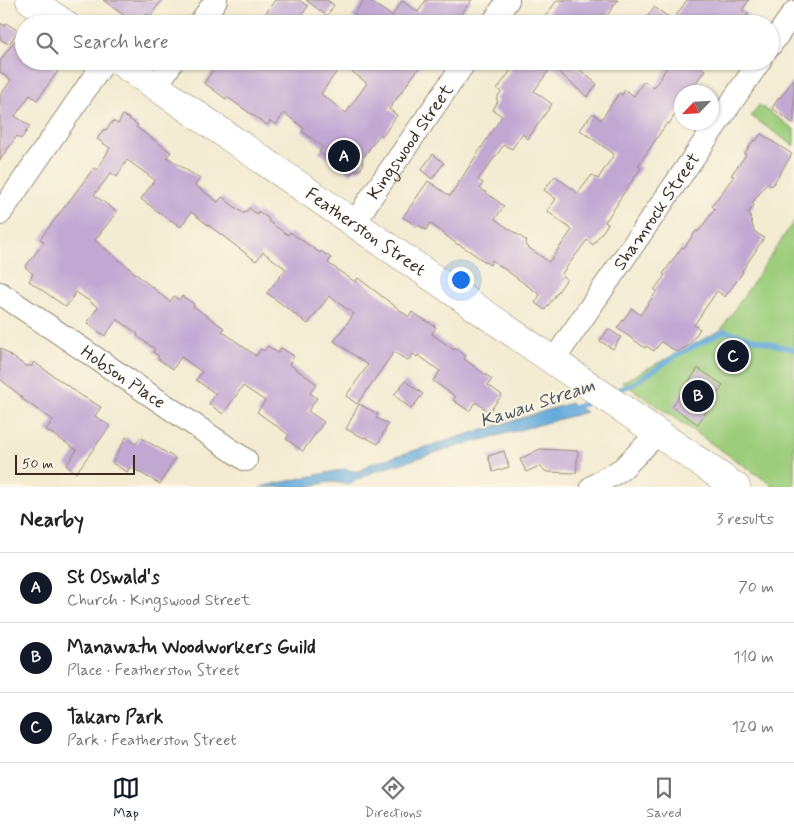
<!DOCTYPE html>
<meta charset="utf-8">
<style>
:root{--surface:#fff;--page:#f2f2f2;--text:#222;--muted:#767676;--line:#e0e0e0;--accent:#111827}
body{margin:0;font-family:Mynerve,sans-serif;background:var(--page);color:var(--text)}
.compass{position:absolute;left:674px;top:85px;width:45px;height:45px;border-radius:50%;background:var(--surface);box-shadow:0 1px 4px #0004;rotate:245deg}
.scale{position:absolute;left:15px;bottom:12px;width:120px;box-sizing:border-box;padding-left:5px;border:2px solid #3b2a1e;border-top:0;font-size:14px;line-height:18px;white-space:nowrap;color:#3b2a1e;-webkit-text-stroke:4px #fcf5e5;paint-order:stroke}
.you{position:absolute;left:460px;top:279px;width:18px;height:18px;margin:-12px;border:4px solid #fff;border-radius:50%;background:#1a73e8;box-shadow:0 0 0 8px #1a73e833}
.badge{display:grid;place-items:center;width:32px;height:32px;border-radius:50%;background:var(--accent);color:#fff;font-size:16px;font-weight:700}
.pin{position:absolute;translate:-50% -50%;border:2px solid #fff;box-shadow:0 1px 5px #0006}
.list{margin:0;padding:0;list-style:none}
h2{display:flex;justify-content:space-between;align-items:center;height:65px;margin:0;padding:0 20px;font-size:21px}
h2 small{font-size:16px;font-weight:400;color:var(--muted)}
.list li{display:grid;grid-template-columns:32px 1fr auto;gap:15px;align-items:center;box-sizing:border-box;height:70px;padding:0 20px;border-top:1px solid var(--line)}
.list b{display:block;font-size:19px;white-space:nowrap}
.list p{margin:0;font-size:16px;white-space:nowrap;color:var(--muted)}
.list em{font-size:16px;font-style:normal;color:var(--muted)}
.icon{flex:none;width:28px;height:28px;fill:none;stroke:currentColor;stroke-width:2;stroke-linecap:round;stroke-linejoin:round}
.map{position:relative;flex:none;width:794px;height:487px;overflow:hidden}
.search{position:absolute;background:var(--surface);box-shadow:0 1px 4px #0004;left:15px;right:15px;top:15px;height:55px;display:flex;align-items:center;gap:12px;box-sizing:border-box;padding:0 18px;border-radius:28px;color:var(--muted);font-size:19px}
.sheet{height:275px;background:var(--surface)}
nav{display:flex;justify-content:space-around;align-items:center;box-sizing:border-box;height:70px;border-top:1px solid var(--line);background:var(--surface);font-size:14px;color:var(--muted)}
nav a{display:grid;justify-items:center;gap:2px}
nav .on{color:var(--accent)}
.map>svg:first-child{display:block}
.green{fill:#9ccd7c;stroke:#6c7c4d}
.water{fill:#65abdb;stroke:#506a7c}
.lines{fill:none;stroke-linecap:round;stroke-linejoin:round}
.stream{stroke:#65abdb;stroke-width:5}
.building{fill:#c1a8d3;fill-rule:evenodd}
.minor-casing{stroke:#978a78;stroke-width:24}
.major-casing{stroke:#978a78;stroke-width:29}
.minor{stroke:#fff;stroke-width:22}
.major{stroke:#fff;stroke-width:28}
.labels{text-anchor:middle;stroke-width:4;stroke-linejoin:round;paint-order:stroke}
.street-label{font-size:18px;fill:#3b2a1e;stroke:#fcf5e5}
.water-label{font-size:19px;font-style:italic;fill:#4a5760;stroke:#fcf5e5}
</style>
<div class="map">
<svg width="794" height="487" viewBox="0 0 794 487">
<rect width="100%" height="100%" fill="#fcf5e5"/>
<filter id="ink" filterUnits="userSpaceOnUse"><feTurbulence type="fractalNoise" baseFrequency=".02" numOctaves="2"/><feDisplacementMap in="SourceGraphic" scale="10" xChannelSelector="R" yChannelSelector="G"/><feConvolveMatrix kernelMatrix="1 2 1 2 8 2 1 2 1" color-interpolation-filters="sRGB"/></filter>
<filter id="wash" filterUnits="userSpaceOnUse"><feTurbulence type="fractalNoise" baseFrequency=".0096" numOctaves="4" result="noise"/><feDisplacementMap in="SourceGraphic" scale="20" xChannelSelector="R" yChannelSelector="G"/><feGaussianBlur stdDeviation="1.12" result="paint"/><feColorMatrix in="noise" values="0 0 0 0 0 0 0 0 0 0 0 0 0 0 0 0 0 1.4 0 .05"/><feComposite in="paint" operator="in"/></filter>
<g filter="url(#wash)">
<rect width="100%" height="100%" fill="#f3ebd2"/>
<g class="green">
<polygon points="759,105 794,129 794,146 751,116"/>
<polygon points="794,221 794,487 775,487 622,382 721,330"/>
</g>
<path class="water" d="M571,403L586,412L441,451L373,472L347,485C328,478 322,485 304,487C289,487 274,487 260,487L345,469C357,473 360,472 370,464Z"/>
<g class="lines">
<g class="stream">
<polyline points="613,392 631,385 679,354 725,331 794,350"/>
<polyline points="571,409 594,400"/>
</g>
</g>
<g id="blocks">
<g class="building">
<polygon points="103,0 162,0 150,16 147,14 140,24 136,24"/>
<polygon points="275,0 299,0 308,6 296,24 258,24"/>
<polygon points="306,0 327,0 334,5 327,16"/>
<polygon points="364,0 368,0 392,16 402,1 418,12 426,0 472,0 453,24 362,24 352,17"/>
<polygon points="557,0 618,0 606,17 601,13 593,24 540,24"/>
<polygon points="687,0 749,0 742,10 748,14 741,24 642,24 654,7 673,20"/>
<polygon points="0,23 5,26 6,23 18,31 9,44 0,39"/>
<polygon points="15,40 24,46 24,61 55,61 51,67 58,71 38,99 37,100 30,95 15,116 30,126 21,139 17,136 0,160 0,96 11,80 0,72 0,61"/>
<path d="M219,61H424L389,109L397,115L383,136L380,134L362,159L363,165L360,170H355L351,174L319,152L323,147L302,131L304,128L284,113L276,125L270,121L267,125L227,97L226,99L204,83ZM342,64L367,83L346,113L321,94Z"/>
<polygon points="502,61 569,61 597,84 587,97 552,66 534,91 552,104 528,139 522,134 512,149 504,145 478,180 483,183 480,188 504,206 495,219 527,241 525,245 549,262 572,230 547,211 556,199 544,190 555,176 578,193 592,175 598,179 614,154 580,130 593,113 601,120 619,93 622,95 625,90 634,96 644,81 654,88 671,61 691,61 705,70 689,92 682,92 682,104 669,124 667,123 638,166 641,168 617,203 618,203 605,222 608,224 593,245 587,240 561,275 567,279 545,310 535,303 540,295 492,260 490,265 459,244 458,245 430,223 426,230 418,225 417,227 403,217 428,181 450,196 502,116 493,110 498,101 496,99 501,92 497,89 512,69"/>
<polygon points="794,79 794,124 772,108 779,97 780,98"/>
<polygon points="123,115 138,125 136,127 171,152 167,157 200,179 195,185 218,202 222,197 244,214 249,208 257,214 258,211 269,219 268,221 288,235 290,232 320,253 321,251 331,258 328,263 355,282 358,278 409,317 412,312 436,327 432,334 454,350 455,348 466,356 464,359 492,379 488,385 502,395 489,412 476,402 469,411 453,400 456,397 433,381 440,371 418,355 417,357 413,354 408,361 394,352 357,404 346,396 368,365 334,341 354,314 329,296 308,324 267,293 286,269 263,252 256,261 191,212 181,227 171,220 171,221 141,199 155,180 127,160 117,177 111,173 94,195 117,212 95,240 170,302 174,296 179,300 182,296 194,304 193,306 224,328 222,331 256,356 261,349 264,351 268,346 278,353 281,348 294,356 289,364 317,384 310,393 317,398 308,411 324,422 303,451 286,439 289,435 257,412 265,401 243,386 223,414 209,404 216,394 196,380 202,372 181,357 173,369 157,358 159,356 153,352 155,349 137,336 138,334 117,319 105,336 87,323 98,307 76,292 66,307 29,281 33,274 25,267 44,242 40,239 94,168 97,170 110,148 97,139 104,129 106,130 113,121 118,124"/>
<polygon points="761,134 792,154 772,186 767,183 752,203 754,205 749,212 754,231 764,238 742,271 743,272 725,297 717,291 694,325 700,329 688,346 677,352 661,342 654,351 646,346 645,348 617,328 632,308 640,315 657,291 654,290 665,275 663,274 682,247 684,248 696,231 698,232 715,209 712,206 734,176 731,175 746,155 744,154 754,140 756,141"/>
<polygon points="433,154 444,163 432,179 421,170"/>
<polygon points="608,329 621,337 613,349 600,341"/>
<polygon points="0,348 27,367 28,365 31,367 34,362 82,396 101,407 95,416 110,426 76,473 66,465 77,450 46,430 53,420 22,399 22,397 0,379"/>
<polygon points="698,368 723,385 698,424 672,407"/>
<polygon points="405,381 423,394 411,409 394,395"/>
<polygon points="359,404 378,414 376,418 388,424 378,444 365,437 364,438 346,429"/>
<polygon points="126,437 136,444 140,437 175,458 160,484 130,467 127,472 112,463"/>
<polygon points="540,449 578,451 576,473 547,472 539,466 526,472 520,459"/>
<polygon points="504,451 509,467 493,472 488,456"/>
</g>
</g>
</g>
<g filter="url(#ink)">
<use href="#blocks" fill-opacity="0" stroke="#978a78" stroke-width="1"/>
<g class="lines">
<defs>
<g id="minor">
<polyline points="199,24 216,0"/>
<polyline points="492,24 508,0"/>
<polyline points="770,46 794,12"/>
<polyline points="156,87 173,61"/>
<polyline points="0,214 105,61"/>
<path id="s1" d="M355,224L367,203L466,61"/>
<path id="s2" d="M0,293L246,460"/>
<path id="s3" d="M553,361L760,61"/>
<polyline points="592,487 622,469 658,433"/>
</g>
<g id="major">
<polyline points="30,0 65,24"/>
<path id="s4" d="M119,61L736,487"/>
</g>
</defs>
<use href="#minor" class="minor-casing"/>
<use href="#major" class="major-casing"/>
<use href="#minor" class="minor"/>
<use href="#major" class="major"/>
</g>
</g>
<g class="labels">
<g class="street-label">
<text dy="6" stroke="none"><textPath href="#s1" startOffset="99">Kingswood Street</textPath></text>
<text dy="6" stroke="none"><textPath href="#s3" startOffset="182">Shamrock Street</textPath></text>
<text dy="6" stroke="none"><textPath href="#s4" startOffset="300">Featherston Street</textPath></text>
<text dy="6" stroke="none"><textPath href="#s2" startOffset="149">Hobson Place</textPath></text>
</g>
<g class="water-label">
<text transform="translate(537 402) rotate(-18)" y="7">Kawau Stream</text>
</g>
</g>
</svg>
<svg class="compass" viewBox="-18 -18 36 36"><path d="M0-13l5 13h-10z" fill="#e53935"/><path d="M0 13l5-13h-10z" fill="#767676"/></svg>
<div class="scale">50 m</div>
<div class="you"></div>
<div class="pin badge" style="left:344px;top:156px">A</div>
<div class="pin badge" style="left:698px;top:396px">B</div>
<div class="pin badge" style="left:733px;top:356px">C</div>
<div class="search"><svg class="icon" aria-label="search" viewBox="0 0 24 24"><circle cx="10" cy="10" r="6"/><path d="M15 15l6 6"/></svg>Search here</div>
</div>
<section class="sheet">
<h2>Nearby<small>3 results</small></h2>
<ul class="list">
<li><span class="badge">A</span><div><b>St Oswald's</b><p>Church · Kingswood Street</p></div><em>70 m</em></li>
<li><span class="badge">B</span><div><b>Manawatu Woodworkers Guild</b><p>Place · Featherston Street</p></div><em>110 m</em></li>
<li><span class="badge">C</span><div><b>Takaro Park</b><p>Park · Featherston Street</p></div><em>120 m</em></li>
</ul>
</section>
<nav>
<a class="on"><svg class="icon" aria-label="map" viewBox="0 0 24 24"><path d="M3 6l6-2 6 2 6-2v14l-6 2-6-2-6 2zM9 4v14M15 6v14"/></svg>Map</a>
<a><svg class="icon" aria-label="directions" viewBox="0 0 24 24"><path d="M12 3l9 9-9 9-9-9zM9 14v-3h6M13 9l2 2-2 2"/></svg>Directions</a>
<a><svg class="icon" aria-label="saved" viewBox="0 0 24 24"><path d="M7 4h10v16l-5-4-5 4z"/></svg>Saved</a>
</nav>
